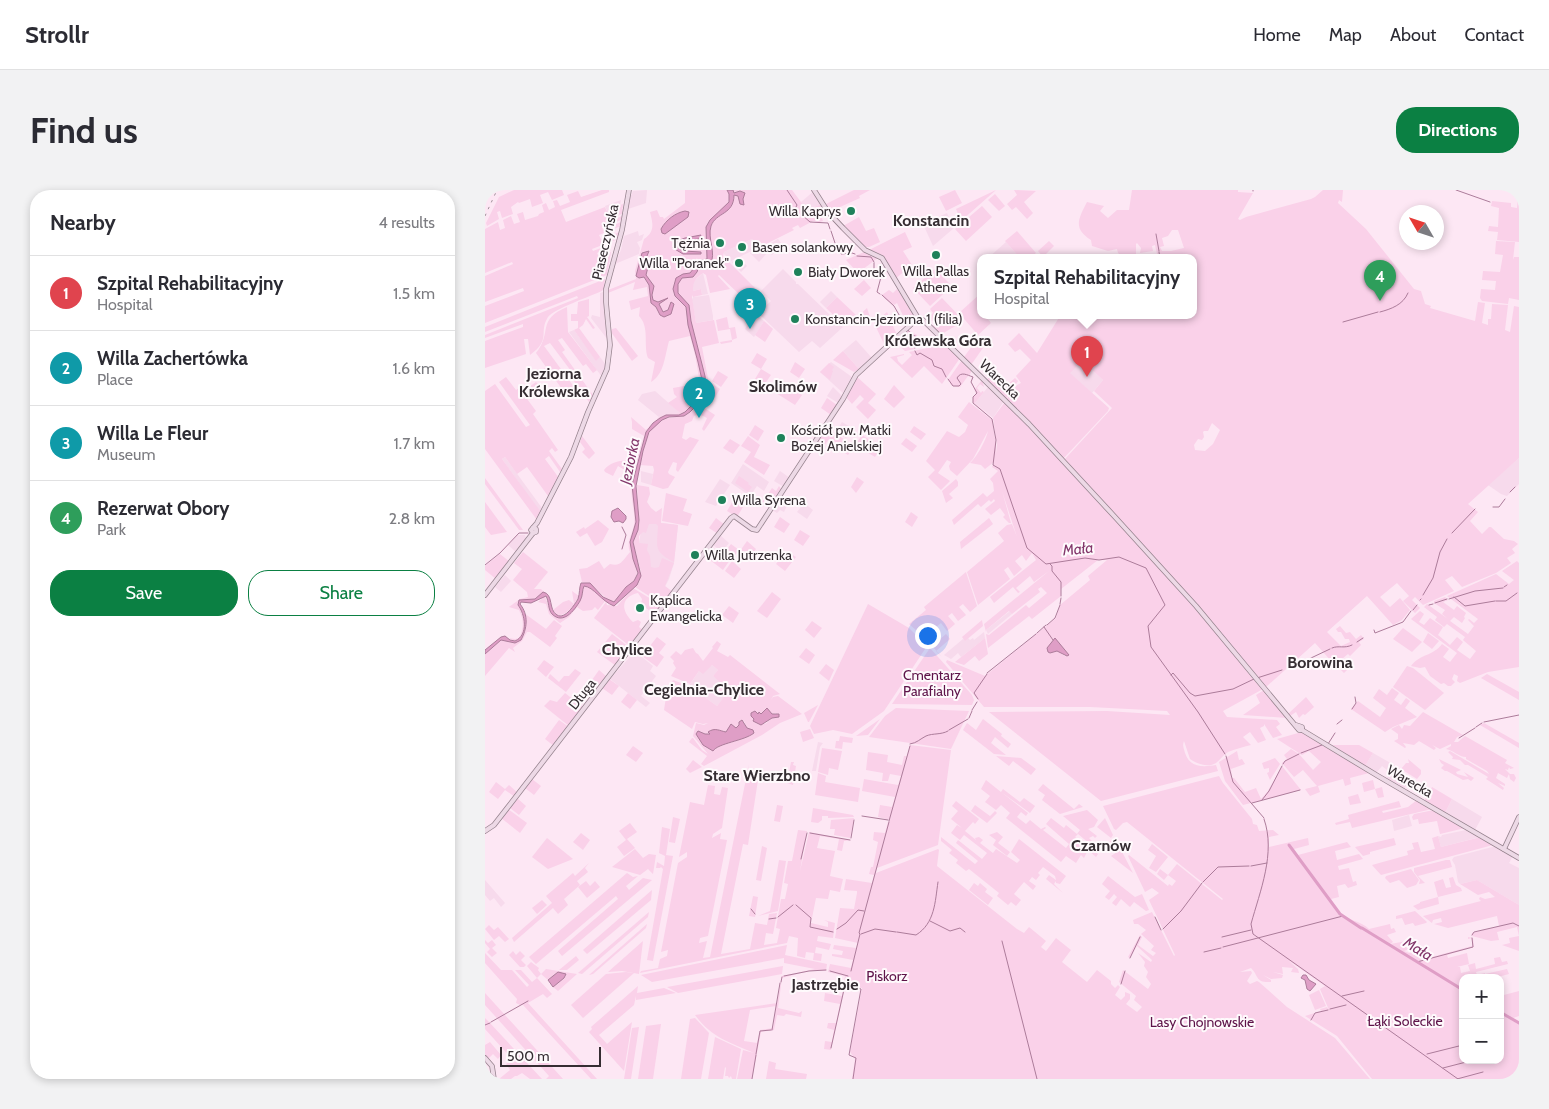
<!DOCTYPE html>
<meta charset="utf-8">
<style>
:root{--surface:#fff;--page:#f2f2f3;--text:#2b2b33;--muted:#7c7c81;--line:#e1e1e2;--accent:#0b8043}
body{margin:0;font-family:Cabin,sans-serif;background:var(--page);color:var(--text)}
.controls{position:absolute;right:15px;bottom:15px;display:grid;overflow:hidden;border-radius:10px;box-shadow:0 2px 8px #0003}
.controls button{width:45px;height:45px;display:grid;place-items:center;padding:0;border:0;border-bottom:1px solid var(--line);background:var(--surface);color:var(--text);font:25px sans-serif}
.compass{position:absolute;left:914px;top:15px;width:45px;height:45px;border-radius:50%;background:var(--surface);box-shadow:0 2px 8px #0003;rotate:309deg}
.scale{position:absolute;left:15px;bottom:12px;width:101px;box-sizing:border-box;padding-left:5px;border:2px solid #352d32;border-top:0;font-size:14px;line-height:18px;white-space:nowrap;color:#352d32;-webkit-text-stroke:4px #fefafc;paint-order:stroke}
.you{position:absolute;left:442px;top:445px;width:18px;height:18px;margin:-12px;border:4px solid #fff;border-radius:50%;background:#1a73e8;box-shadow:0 0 0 8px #1a73e833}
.badge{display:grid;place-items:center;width:32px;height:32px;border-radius:50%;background:var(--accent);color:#fff;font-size:16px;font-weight:700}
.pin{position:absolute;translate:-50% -41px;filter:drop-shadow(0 1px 2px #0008)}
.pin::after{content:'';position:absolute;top:26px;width:18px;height:15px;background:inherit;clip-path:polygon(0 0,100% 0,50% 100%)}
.popup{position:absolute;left:492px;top:64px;width:220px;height:65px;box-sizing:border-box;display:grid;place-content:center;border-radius:10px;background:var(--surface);filter:drop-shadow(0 1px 4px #0005);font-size:16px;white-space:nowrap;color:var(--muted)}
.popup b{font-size:19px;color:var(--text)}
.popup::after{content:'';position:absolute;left:50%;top:100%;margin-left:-10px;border:10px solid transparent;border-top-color:var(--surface)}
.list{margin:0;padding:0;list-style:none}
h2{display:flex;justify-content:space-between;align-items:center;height:65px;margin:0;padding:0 20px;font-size:21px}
h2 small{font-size:16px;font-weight:400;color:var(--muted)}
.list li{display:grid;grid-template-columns:32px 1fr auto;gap:15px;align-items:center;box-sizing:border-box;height:75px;padding:0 20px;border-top:1px solid var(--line)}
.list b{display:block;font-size:19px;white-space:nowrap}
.list p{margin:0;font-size:16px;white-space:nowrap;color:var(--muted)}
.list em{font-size:16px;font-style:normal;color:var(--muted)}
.actions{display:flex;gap:10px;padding:15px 20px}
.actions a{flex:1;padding:11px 0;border:1px solid var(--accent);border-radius:20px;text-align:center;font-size:18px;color:var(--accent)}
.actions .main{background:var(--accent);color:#fff}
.map{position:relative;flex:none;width:1034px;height:889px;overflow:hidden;border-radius:20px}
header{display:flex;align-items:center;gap:30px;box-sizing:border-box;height:70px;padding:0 25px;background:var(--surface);border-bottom:1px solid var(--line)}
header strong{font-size:24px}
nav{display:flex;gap:28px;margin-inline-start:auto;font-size:18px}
.intro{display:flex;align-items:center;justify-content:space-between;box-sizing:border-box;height:120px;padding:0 30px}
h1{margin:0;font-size:35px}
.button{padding:12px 22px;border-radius:20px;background:var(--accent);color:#fff;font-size:18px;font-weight:700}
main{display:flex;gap:30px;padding:0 30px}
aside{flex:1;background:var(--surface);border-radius:20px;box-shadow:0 2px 8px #0003}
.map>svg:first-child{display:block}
.built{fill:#f7daec}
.green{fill:#fad1e9;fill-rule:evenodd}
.water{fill:#df9ec6;stroke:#ac7c9a}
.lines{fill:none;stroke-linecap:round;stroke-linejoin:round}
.stream{stroke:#ac7c9a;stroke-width:1}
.river{stroke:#df9ec6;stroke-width:3}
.secondary-casing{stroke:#96838e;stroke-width:5.5}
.secondary{stroke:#edd9e6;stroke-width:4}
.rail{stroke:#9f9099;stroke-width:1;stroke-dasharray:2.5 5;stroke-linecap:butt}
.poi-dot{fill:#1e815a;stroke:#fefafc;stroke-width:2}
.labels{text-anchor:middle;stroke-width:4;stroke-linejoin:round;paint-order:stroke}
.poi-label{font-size:14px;fill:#352d32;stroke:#fefafc;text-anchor:start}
.street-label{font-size:14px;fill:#352d32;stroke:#fefafc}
.park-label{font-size:14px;fill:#5e1349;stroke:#fefafc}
.water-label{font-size:15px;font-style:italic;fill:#83376b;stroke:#fefafc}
.quarter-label{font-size:16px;font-weight:bold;fill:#352d32;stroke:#fefafc}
</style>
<header>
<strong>Strollr</strong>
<nav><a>Home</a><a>Map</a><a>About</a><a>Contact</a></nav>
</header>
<div class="intro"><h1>Find us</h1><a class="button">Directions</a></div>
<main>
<aside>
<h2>Nearby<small>4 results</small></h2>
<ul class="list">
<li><span class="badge" style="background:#e0444e">1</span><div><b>Szpital Rehabilitacyjny</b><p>Hospital</p></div><em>1.5 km</em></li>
<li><span class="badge" style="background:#0f9aa8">2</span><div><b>Willa Zachertówka</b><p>Place</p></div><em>1.6 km</em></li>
<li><span class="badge" style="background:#0f9aa8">3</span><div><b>Willa Le Fleur</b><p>Museum</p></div><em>1.7 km</em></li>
<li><span class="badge" style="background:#2e9e5b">4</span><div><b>Rezerwat Obory</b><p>Park</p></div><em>2.8 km</em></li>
</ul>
<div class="actions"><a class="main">Save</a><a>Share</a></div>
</aside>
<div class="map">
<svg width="1034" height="889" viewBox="0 0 1034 889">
<rect width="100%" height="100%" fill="#fde7f4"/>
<g class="built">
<polygon points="162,0 161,13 143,19 144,9 148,1"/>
<polygon points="329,1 336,14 322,20 316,12"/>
<polygon points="136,10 134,22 124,26 120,16"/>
<polygon points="462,23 469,38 448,56 438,34"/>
<polygon points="153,41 154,46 159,44 157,50 152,52 155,58 154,64 130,74 136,60 139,46"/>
<polygon points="267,49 275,57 246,71 239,64 239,62"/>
<polygon points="293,49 297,54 287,65 279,57"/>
<polygon points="521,52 535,68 503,68"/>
<polygon points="276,58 282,63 274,72 265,63"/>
<polygon points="255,68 262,76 256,82 247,72"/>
<polygon points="298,79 311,92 311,94 313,94 346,126 348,131 352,132 358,137 335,158 327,151 314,162 273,123 286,111 276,101"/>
<polygon points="218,83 223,104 217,105 216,99 208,101 208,92"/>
<polygon points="346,101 352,107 341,118 335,112"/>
<polygon points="118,102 119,112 123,150 106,128 107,125 115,127 115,103"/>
<polygon points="209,104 209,107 224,105 228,126 228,130 211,133 207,110"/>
<polygon points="270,123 279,131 269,147 260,139"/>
<polygon points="89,140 111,170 115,167 121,175 117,187 84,142"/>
<polygon points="371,150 387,168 374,179 358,161"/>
<polygon points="597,171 618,190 607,203 584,183"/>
<polygon points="346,172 367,187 358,203 335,182"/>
<polygon points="348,197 358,207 353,213 342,206"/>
<polygon points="503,197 519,211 508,228 490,213"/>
<polygon points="170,201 195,223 181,224 174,227 153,210 157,204"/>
<polygon points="357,232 367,238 361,248 351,242"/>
<polygon points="20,267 57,318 55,322 17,269"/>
<polygon points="1034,268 1034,294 1022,306 1016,304 1003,295"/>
<polygon points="258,274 284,292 279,301 272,296 265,306 246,293"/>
<polygon points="156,281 168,284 166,295 156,292"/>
<polygon points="295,281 305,288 299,297 289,291"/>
<polygon points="235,289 245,295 231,316 220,312"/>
<polygon points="293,310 302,316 299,322 295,320 292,323 287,320"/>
<polygon points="319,313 328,320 322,329 312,322"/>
<polygon points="161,331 193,335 189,373 184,389 175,406 153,357 156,342"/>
<polygon points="32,345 40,345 41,348 32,363 23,355"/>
<polygon points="235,345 244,353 237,362 228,355"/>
<polygon points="20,385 26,391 16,402 10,397"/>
<polygon points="525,421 527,424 503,444 501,440"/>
<polygon points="499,442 500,448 476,467 473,463 466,469 459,465 478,449 480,450 483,448 485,450 488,448 489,450"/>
<polygon points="147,459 168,476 165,481 171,486 156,506 165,513 161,517 125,489 144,468 144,464"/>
<polygon points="227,475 233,480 228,486 247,498 232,516 204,496 214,481"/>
<polygon points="334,547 333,552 338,553 335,557 331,581 327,581"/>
<polygon points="888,563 916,579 911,587 922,593 919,599 901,589 906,583 897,576 891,583 880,576"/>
<polygon points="967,609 997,627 990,640 960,623"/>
<polygon points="924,625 927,636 909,641 907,630"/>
<polygon points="981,640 995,647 956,657 953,646 956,647 957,645"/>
<polygon points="1011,656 1028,666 1024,673 1034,678 1034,715 992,690 975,694 973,692 970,675 967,670 969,667"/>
<polygon points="0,690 20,713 16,717 9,708 5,711 0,705"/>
</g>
<g class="green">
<polygon points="29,0 77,0 79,5 67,10 63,2 55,5 58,13 47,17 45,9 34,13 33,12 26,17 28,24 17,28 15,21 12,22 14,29 2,36 1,33 14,7"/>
<polygon points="117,0 124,0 124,2 76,20 81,32 120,17 124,26 134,22 135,15 138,14 137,24 120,30 121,33 137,26 136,30 117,37 118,40 136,32 136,36 114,45 116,49 135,42 133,49 107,59 108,61 116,58 117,61 112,63 114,67 126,62 122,85 0,133 0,116 39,101 38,98 0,112 0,86 28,74 27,72 0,83 0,39 13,32 15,40 20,38 18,30 26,26 29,34 35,32 32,24 38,22 40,30 53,26 54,24 59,22 57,15 61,13 64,20 70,17 68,11 72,10 75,16 85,12 82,5 93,1 96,7"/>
<path d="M200,0H307L322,20L336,14L342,23L336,26L338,31L335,32L328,31L315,38L313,35L307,38L309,40L275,57L267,49L239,62L238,66L271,99L259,109L234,85L233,86L245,99L225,103L221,85L218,83C210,89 208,91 208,101L216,99L217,105L208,107V105L207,107L211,133L229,130L234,153L217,157L224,194L220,207L215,215L230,225L219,241L217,239L222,228L214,224L209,226L207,231L200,234L197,248L201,250L205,247L214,250L193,282L191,280L192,273L188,272L183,282L184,284L190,287L183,298L178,299L166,295L169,280L168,276L155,275C157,265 162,244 168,237C177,226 187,229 200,225C212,221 221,205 221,194L218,193C219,205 205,223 193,225C184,226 179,225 171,230C154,242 155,275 148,292L142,291L144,290L150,278L138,279L133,276L128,286L120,282L119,280C126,271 140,269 151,271L159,246L147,239V232L146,227L161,240C167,233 173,226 182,224C186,223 190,224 195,223L183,213L192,207L189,204L188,198L215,193L210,165L205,146L184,151C180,165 179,185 166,192L170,172L163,168C158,155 165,137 154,126L155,117L146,120L144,111L163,106L162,97L148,100L150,92L123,103V100L151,89L150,81L159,49C170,42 168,34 165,22L172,20L175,27H178L179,29L200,13Z"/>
<polygon points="369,0 385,0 374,6 375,8 344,22 341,14"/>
<polygon points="470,0 477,13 461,21 454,7"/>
<polygon points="511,0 476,31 471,19"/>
<polygon points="529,0 551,1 539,12 548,23 542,29 531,17 527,20 522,14 532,5"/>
<path d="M647,0H753V2L768,3L753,29L755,30L761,27L826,9L830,7L838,0H858L857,12L854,10L853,13L881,39L929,99L936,101L940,114L946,116L945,118L990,131L993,112L1000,113L997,133L1003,135V129H1006L1007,114L1023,115L1020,140L1025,142L1029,116L1034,117V268L983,314L993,322L985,331L997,344L1004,337H1006L1019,349L1029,351L1033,354L1027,359L1030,363L1022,368L1026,373L1011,383L977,397L967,386L960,390L969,401L938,415L930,407L927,410L935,418L930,423L918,411L924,406L912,393L895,407L905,417L915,408L925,420L917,430L908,435L882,406L842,442L856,456L865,452L864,449H860L856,442H853L851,439L855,436L861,443L865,442L871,449L876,445L879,449L874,452L876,455L865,466L863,464L857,469L856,468L864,478L859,483L853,477L856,473V471L847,472L830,453L781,497L579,270L627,218L609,201L618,190L597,171L585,183L624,218L623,221L578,269L521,210L532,195L536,193L531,186L546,170L535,159L530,162L523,154L534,143L552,163L575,126H708V68H647L672,64L670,55L667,56L668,61L655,63L656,58L652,53L651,54V65L639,68L633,63L632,59L623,61L607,56L606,50C587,38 594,28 602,12L619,16L615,21L623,28L632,20H644ZM687,40H693L699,58L686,61H677L675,57L679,56L677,48L683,46ZM727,233L735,240L728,254L720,261L710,260L709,255L713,249L717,250L719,247L718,242L719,241H723Z"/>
<polygon points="1030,1 1034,1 1034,52 1012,50 1013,42 1003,41 1004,36 1013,37 1014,18 1006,16 1007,11 1026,13 1026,17 1032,18 1033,7 1030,6"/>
<polygon points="510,4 520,16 514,21 503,10"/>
<polygon points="497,16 507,27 481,51 470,39"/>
<polygon points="374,27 381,41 389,38 395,52 384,57 380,57 358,36"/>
<polygon points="532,41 551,63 545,68 535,68 520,51"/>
<polygon points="420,42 427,57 418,61 427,75 410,89 396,65 384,60"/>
<polygon points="564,51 569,56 558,67 553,61"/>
<polygon points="1011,51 1030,52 1028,70 1029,67 1034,67 1034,110 1024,108 1023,114 997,111 995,108 996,99 1010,100 1011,91 997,90 998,81 1015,82 1018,65 1010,64"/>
<polygon points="379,62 394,67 373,83 361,70"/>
<polygon points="450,79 467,96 445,116 428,98"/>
<path d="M120,89L119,98L117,101C106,106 69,119 63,127C53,143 67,149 45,165L43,149H39L41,164L0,178V151L38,137V134L0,148V145L93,108L92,106L0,142V137Z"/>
<polygon points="379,90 386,98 377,106 369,99"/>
<polygon points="412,99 429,124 427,131 423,136 412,113 409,115 400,109 397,105 404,100 408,103"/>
<polygon points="496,103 496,126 500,126 506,133 493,145 474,123"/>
<polygon points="352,107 371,125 360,136 341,118"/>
<polygon points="457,108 479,131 455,145 447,137 455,130 452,127 443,134 439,130 448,123 445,119"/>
<polygon points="104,109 104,126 102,127 110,138 108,139 101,129 98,135 94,138 115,167 111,171 89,140 93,138 93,131 86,131 86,124 92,124 93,112"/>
<path d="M82,117L83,142L112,180L108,183L101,174L98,176L77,148L73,150L80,160L77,162L108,205L104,212L84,184L86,181L65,153L59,156L95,205L92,207L88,202L82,206L51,163C68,142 51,130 82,117Z"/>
<polygon points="382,118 385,127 375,136 369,130"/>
<polygon points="402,122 412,145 400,156 389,133"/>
<polygon points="242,127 244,138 250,137 252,148 247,150 247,152 236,154 235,152 247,150 245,139 233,141 231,130"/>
<polygon points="279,131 288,139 280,152 270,145"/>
<polygon points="131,138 153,166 147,171 126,142 127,139"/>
<polygon points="423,140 432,145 433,152 430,159 420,161 410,152"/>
<polygon points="493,148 500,155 486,175 479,167"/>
<polygon points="460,154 475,168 457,194 439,176 427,188 405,167 419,164 419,165 412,167 413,171 417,175 427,165 424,162"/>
<polygon points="358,161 374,179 369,182 348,170"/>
<polygon points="272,163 282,169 276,179 286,185 279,195 270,189 276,179 266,173"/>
<polygon points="477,170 487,180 484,186 488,187 486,191 490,199 497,190 500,193 498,193 499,197 495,194 492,198 496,203 497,201 499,202 490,213 507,228 488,212 488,207 491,204 486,191 487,187 483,186 475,197 467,196 463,190"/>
<polygon points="310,172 320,179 314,188 305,182"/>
<polygon points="344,173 349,177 347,180 348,181 345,190 335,182"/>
<polygon points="60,178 66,185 57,191 50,182 53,179 55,181"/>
<polygon points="233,181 243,187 236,197 227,191"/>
<polygon points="508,184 520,197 530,188 533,191 521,209 501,190"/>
<polygon points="21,187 31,200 34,198 51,221 48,224 73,260 70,262 67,258 64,261 77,279 75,282 64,266 60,269 74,288 63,306 42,277 32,284 20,267 17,269 56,322 52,330 0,259 0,201 10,194 41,237 45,235 14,192"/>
<polygon points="372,187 391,204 383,213 391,220 383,229 371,217 379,209 375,205 367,214 361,207"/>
<polygon points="51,192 60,203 52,208 44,197"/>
<polygon points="226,193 235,199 229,209 222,204"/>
<polygon points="297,193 317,205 310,215 291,203"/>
<polygon points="409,195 420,207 409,218 399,209"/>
<polygon points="342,208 352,215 346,225 336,218"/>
<path d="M484,212L507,230L511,255V263L512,255L508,228L520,212L652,352L716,425L778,499L738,521L742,527L792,530L795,534L791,537L797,545L788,548L779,534V536L775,538L781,550L773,553L765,542L758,547L766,555C758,557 750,559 743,562C738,565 735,570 731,573C723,578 712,574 705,569L699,551C697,556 699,558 700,563C705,578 718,577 731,575L733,581L616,611L504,522L622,521L685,525L682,521L605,517H499L461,472L462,470L500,486L571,428L575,415L605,390L603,386L622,370H613L576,399V406L547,429L544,426L503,458L501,444L504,445L541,415L544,418L562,403L556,397L553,399L555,402L527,424L524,421L501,440V442L499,434L564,381L549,392L545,386L531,398L535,402L533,403L528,397L509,413L505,407L551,370L547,363L541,371L537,365L530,371L537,379L529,386L523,377L519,380L525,389L493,415L482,382L519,351L513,343L522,335L527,334L532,347L517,301L526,333H524L518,327L520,325L515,318L506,325L500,319L510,311L509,309L506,312L504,310L496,317L493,314L469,335L467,330L498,303L502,307L509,301L508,293L505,289L513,281L507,277L509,272L500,279L496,275L485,273C492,267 501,250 503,241L488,269L472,286L465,280L464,276L466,272L462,270L453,283L465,291L456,300L443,287L450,280L441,271L462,241L474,247L480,242L483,235L473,227ZM570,448L581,467L572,460L565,463Z"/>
<polygon points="270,235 279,241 273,251 264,245"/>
<polygon points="429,236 441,244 436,250 425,242"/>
<polygon points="341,237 369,256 363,265 354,259 355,257 344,249 335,261 329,257"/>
<polygon points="377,245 396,257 390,267 380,261 383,256 381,252 378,252 375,257 371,254"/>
<polygon points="97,246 110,263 104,269 97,262 100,259 95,252"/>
<polygon points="263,246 275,255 269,267 285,275 279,285 259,272 266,262 256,256"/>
<polygon points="421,248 432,256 427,262 416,254"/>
<polygon points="245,249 255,255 248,264 238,258"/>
<polygon points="254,286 264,293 263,294 267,297 263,302 250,293"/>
<polygon points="372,287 379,292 371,303 366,297"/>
<polygon points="0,288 38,340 34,340 0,294"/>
<polygon points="471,289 473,292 473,296 464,304 468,308 461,313 457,301"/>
<path d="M152,295L164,297L165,304L162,312L166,318L171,322L177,318L176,333L193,335L189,372C168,361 172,357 173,336L171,334H164L161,343L158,342L154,346V353L163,354L162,360L165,366L166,377L170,378L174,377L177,368L189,373L180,396L188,402L177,417L172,411L150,397L156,382L148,352L153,340L154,330Z"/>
<path d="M147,296L151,332L147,344L146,362L153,381L149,391L141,397L131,411L127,412C116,406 110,394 97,392L94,379L102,378L114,371L119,379L125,374C136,377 138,370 145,362C141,352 147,345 149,335C151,322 145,310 147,296Z"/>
<polygon points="294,296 296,299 284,318 278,314 277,311 279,310 287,298 291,301"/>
<polygon points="181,303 202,309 198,321 207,324 203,336 177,331"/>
<polygon points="248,311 258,317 252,327 242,321"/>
<polygon points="0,312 22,342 6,345 0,337"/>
<polygon points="426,322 433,327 427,337 420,332"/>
<polygon points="295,327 305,334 299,343 289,337"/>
<polygon points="231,328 240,335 233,344 224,338"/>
<polygon points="504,328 508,334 476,359 475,352"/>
<polygon points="113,330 124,339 117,352 110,356 102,343 95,347 91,342 99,337 100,339"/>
<polygon points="315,340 325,346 318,356 309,350"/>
<polygon points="262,351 271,359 264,368 255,361"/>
<polygon points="246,354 254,360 247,369 239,363"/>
<polygon points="233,360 245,370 238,380 225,370"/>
<polygon points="301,361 311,367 300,381 291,374"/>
<path d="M38,362L63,382L49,399H56L59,402L50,409L36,410L33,412C35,424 49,442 30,451L23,448L30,449L34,448C39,438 39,430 34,420L24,417L35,409L43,407L42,402L28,390L37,379L29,373Z"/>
<polygon points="15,364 25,372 11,389 0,380 0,376"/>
<polygon points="247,371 256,379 249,388 240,381"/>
<path d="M1032,371L1034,373V477L1003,482L975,493L972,491L973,486L969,484L967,489L970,492L966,496H963L959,493L956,494L945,486L940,477L935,478L926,476C936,463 947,467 957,454L964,459L958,467L965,472L972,463L926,429L935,421L939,424L934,432L939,435L945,428L958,437L953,445L965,455L972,447L978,452L972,460L985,469L991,461L978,450L980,447L962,434L959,437L950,430L952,427L939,417L942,414L963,429L957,424L960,420L949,413V411L960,407L963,410L958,412L969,420L972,416L981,423L979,427L980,428L977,433L969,427L965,431L983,444L989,436L983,430L984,429L989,433L993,429L962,406L1011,384L1024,394L1029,390L1017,381Z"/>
<polygon points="481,382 492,416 485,422 478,414 474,417 481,425 473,431 467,423 463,426 470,434 462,441 456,433 439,447 424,434 441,420 439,417"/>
<polygon points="99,396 106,398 120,411 113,420 110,417 107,420 98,421 92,417 84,427 75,433 64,424 61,414 53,412 60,406 66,424 72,428 85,424 96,409"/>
<path d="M148,398L171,412L176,418L170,425L156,414L157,409L153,403C135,407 136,421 148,432L153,430L156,432L154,437L159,441L146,457L109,428L121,412L122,415L132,416Z"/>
<path d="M87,401L94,406L93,408C88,416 82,426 72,425L68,420L78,412L84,410L89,414Z"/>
<polygon points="287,402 296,409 282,428 272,421"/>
<polygon points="383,414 424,438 442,456 399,521 367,544 348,540 329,544 325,536"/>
<polygon points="244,416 254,423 248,433 237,425"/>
<polygon points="39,423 61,439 69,430 77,436 70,446 72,448 65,457 45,442 42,442 37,451 28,458 30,462 24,458 0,486 0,464 16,450 29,453 36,450 41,439"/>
<polygon points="497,430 498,436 480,451 477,447"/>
<polygon points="327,431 337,438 329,448 320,440"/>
<polygon points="918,438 937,452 927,462 908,449"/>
<polygon points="943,443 954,451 947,459 938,452"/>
<polygon points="127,444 144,457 144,459 131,476 112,462"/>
<polygon points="461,444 465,449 451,461 457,467 447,456"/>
<polygon points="172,447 181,454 174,463 179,467 172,477 157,466"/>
<polygon points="500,448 503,464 494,471 490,466 479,475 470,472"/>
<path d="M232,451L236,454L232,461L243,467L245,465L295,504L288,506L286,510L288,507L293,506L317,524L295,533L277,545L219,576L216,574L222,566L204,552L207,548H208L217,560L223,564L208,546L211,533L219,535L223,533L218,534L210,532L207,539L179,520L181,507L188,490L204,496L232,516L246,498L243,495H238L228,486L233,480L227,475L218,484L214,481L205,494L186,486L191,478L188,473L189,471L185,467L191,461L196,465L200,460L208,458L211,463L213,464L218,471L228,458L227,457ZM281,518L287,524L291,523V528H287L280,534L266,526V523L270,521L273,524L274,522L276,524ZM259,531L262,538L269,543C259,551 233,553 228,561L222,558L214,547L219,544H225L231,539L241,542L245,538H251Z"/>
<polygon points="321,458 330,465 324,474 314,467"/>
<polygon points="445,458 487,505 489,510 487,515 407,514"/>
<polygon points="59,470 69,477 61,487 52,479"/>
<polygon points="341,474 349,480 344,491 334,483"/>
<polygon points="922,476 928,478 959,503 940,520 908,497"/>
<polygon points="90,479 96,483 81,502 63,488 65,484 74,492 79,486 84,486"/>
<polygon points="114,480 122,487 115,496 107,490"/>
<polygon points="1002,484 1034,502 1034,510 996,488"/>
<polygon points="124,489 134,496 127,505 117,498"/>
<polygon points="105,491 114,498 107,507 98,500"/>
<polygon points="907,498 914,503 909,510 916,515 921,508 925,511 920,518 932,527 908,537 900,542 866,519 873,511 895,527 901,518 888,508 894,499 902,505"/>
<polygon points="779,500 802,528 758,525 775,513 771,505"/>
<polygon points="80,503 99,518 84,536 59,516 65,510 72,512"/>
<polygon points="143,503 152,510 145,519 136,512"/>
<polygon points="821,507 829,517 820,525 818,524 814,528 811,522 805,526 803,524"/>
<polygon points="333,515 324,532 323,532 319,523"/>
<polygon points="411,518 484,521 466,559 384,547 400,526"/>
<path d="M938,522L978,545L972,547L969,552H973L980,546L1022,570L1020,573L1029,578L1025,579L1024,577L1023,580L1020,579L1025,584H1029L1031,588L1029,592L1025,589L1024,584L1022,588L1013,583L1011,588L1020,594V596L1013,593L1019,598L1018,600L1001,589L1003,587L983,575H980L975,570L967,569L968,567L963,562L965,561L1004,584L1002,581L981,569V567C974,567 968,560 961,559L966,556V554L955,559L947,555L951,558L949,560L934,551L929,555L918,553L921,557L920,558L909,551L913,549V544L906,539L914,535L917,539L919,535L925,536Z"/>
<polygon points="395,529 383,545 371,546"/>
<polygon points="498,529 517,544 516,546 526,554 523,558 510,547 506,553 521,565 509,564 478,540 482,533 491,540"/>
<polygon points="74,530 84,537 69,556 60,549"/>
<polygon points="999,533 1034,553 1034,558 995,535"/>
<polygon points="325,539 329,548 318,552 315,542"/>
<polygon points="813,543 819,543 884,583 865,588 866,594 860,596 858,589 833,596 835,602 825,606 820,599 832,596 818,580 809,587 797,573 802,569 799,565 806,559 814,564 828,580 836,572 824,561 817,565 792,549"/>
<polygon points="355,546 368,548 367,553 358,552 357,559 350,558 351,551 354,551"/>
<path d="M425,555L466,560L453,655L392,678L391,683L453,659L454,660L452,676L532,739L539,743L544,737L561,751L556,757L561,761L571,748L586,760L577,772L602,792L612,780L626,791V794L630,798L633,795L635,797L630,805L636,810L640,806V802L645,804V809L641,814L652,822L657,817L649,810L651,806L634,792L638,780L663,799L666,794L661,787L663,782L659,776L660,772L653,763L666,772L667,770L652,756L645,768L643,767L655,745L657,747L653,755L668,766L671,763L666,760L669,756L656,744L661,740L653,734H649L648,730L667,722L689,766L690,765L664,710L674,703L667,698L660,702L643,666L644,665L683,696L684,694L687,696L691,691L683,685L679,690L672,684L675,679L683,685L692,674L737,710L738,709L642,632L638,633L631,640L629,639L618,616L734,586L738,593L767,629L768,634L772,635L774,641L788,640L794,645L784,647V657L823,648L824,655L809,659L813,665L862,652L866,657L850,661L852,670L874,664L878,669L853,676L854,680L864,678L868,692L871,691L872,695L863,698L860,694L852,696L854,707L846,709C849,714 852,719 855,723C864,731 876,731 884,739L905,734L906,739L909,738L911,742L902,745L908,752L905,754L922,751L924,759L919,761L924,763L933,761L936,770L987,756V748L983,749V747L988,748L989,757L962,765L963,768L982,763L984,774L972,777H975L976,783L985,781L983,775L990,773L991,779L1010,774L1009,768L1015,767L1017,772L1022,771L1023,774L991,782L992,785L1000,783V784L1022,779L1024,784L1009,788H978V870H1015V806L1034,801V826L1028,828L1034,831V889H887L852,846L820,826L836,821L835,819L842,817L844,820L835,799L840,796L803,770L813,779L814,783L806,782L808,778L797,777L798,784L788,782L798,785L797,788L786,789L778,785L786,790V792C770,793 774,786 766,778L755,782L766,781L767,783L762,791L765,794L772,791L774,792L802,817L850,848L885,889H367L370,869L365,862L377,798L360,796L346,859V860L339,859L340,851L347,852L349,840L342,838L343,833H351L355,814L339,811L340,803L357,806L360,786L343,782L345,774L366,778L368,770L347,766V764L357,765L358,761L348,759L349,755L371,758L373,753L350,748L355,718L369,719L372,703V701L359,700L361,689L387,693L389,685L384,684L386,677H388L393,652L388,650L389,642L400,643L403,632L405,630L393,627L395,615L407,617L410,607L377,601L379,589L413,595L416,586L405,584L403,591H397L398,583L381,580L383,562L403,565L402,572L417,575L419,566H422Z"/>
<polygon points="847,555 874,555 888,563 880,576"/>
<polygon points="148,556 158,563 151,572 141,565"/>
<polygon points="337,558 357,561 353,580 344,578 343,585 333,582"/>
<polygon points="752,561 754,570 757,569 760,574 746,579 747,588 749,588 760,602 771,598 776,609 783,601 797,576 816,600 758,615 740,591 734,572"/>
<polygon points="511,566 536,568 551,579 546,585 528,571 524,576"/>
<polygon points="790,568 795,574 785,590 782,583 784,582 784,578 779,579 777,573"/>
<polygon points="923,569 936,580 936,584 932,589 916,579 921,573 924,573"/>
<polygon points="954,569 976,580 971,582 972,584 983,587 979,582 989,588 986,591 983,589 978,590 962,581 960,581 956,578 959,575 956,573"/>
<polygon points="208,570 217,577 205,583 201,579"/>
<polygon points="306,572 309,572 308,575 311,576 308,595 302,593"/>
<polygon points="264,574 262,589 273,590 263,655 258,654 236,764 265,759 270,733 282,735 284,724 292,723 288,744 281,743 279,755 292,753 295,739 291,738 296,709 300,709 303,694 299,693 303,671 307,671 313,640 322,641 315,681 324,642 366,650 359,651 357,661 352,660 354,649 335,646 332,658 350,661 345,686 358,689 355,702 345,700 343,709 331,708 326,733 343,737 343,732 339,730 350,733 348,748 333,746 332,751 346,754 344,760 331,757 330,763 337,764 336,771 328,770 329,763 321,762 320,768 312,766 313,748 304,746 302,753 155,783 156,781 173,778 175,769 182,766 183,760 176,762 193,673 202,667 202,662 194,667 205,612 219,615 223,595 230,596 229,604 235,605 237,597 243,598 237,638 228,644 227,648 236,643 235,649 242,650 223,746 215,748 214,753 222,751 218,768 225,767"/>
<polygon points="333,583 341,586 340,592 375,598 373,612 330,605"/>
<polygon points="47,589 56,596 49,605 40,598"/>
<polygon points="501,590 516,602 518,599 535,612 539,608 550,616 545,623 516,602 543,623 541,626 536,622 532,627 541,634 545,630 556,639 560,637 561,638 558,640 581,658 584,654 561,634 566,628 579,638 581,635 592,644 595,640 578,626 602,620 613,630 609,637 603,639 612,646 610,648 608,646 604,648 607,651 605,654 593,644 590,647 613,664 611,667 603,660 599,668 596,665 591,673 581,666 576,672 521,628 525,623 516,615 511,620 500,612 505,606 496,599"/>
<polygon points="888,590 890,599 897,597 899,607 893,608 890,599 879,602 877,593"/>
<polygon points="11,592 20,599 24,595 33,603 30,607 20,600 13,609 4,602"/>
<polygon points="558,594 589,619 594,614 598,617 575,624 557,610 560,605 553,600"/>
<polygon points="947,597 967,609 960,623 939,611"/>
<polygon points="873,604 876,613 865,615 863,607"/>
<polygon points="32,608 41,616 34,625 25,618"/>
<polygon points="932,610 947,619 867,638 865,632 851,635 850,633 864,629 863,625 914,611 916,617 897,621 898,623 923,617"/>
<polygon points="471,611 494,629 490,634 488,632 480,641 491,650 490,648 494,647 498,650 495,653 508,663 511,659 532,673 535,670 526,662 534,649 581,686 575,694 571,693 571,691 569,694 578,703 561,689 564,685 571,690 570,686 558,677 553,683 555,685 551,690 547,687 544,691 551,696 548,700 539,692 529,704 536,710 531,716 526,712 523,715 512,706 514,703 484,679 481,681 471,673 473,670 464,663 467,660 456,651 456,647 490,674 493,671 471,653 473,650 497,669 502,663 479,645 475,650 466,643 472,635 477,638 466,629 473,621 467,616"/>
<polygon points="292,615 298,616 295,632 289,631"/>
<polygon points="490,615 505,626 510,621 512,623 502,633 486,621"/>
<polygon points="328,618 368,625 369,627 343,628 343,626 337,626 337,630 333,633 326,632"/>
<polygon points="23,619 42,633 35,643 16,628"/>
<polygon points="949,620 980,638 955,644 952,631 934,634 933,629 928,630 927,627 929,624"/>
<polygon points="188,627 195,629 190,653 184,652"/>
<polygon points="369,628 365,648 349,645 350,639 345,639 346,630"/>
<polygon points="620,628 628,645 626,648 612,637"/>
<polygon points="145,633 152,642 142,649 150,658 139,666 132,657 141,650 134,641"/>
<polygon points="177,637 185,639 181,665 188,666 168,771 162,770 178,679 176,677 175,678 171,678 172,672 179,676 180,666 174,663"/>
<polygon points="512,642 518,647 513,653 525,662 522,666 508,655 511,650 504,645"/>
<polygon points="96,643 105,650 98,660 88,652"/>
<polygon points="953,646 956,657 996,647 1008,655 896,685 887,675 923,665 922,661 929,659 927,653 933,652 936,662 950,659 947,648"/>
<polygon points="62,648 88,669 63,679 47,667"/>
<polygon points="909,648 911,655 885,662 885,664 878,666 870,657"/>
<polygon points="627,649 633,654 648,683 626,666 632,662 623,654"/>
<polygon points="667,654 683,667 671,682 664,678 671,666 663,660"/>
<polygon points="277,656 282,658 276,691 271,690"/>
<polygon points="150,659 158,668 164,664 171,665 168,684 163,679 155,685 127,677"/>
<polygon points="294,670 301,671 293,721 273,726 285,721"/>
<polygon points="961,670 965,670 967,677 933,686 940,693 934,694 935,690 929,682 929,678"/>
<polygon points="104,673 100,678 103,682 92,691 95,695 79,709 83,715 73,724 68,718 29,752 27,748 67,713 61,706 88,683 90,686"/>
<polygon points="926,679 934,690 931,695 922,698 914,690 905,693 900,688 901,686"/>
<polygon points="142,683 148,687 153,686 141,696 144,700 158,688 167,690 77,766 73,761 133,709 131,706 51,774 44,767"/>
<polygon points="623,686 650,707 657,704 664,720 661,721 649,712 645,717 636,709 631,716 627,713 632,707 629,704 624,710 620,707 625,701 617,694"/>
<polygon points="968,687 971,695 976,698 977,701 953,707 949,692 958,689 961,698 966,697 964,688"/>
<polygon points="992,690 1034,715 1034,761 1017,755 1025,753 1024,748 1034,746 1032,737 1012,742 1014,750 1006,751 987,746 987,743 1014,736 1012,726 963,738 949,734 957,732 956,728 948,730 947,733 938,726 996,711 994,709 995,707 1000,709 1010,707 1004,702 993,705 975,694"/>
<polygon points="101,691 105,696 110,691 115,697 102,708 93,697"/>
<polygon points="489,693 493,696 495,693 502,699 500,702 508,708 503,715 484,700"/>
<polygon points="167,700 166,710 102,764 98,760"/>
<polygon points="268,706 273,707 270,727 264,726"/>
<polygon points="953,707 954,714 933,720 928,716 935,713 935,712"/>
<polygon points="57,710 62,715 52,724 47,718"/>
<polygon points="930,721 942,732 941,733 930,736 928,733 920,735 917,728 911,729 911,726"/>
<polygon points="164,722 163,727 97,784 93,783"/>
<polygon points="162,734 161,738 108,784 104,785"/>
<polygon points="4,735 9,740 13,737 24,749 20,752 14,746 9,750 0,739"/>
<polygon points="0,750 3,753 7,750 11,755 7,758 12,763 7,767 2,762 5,759 0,753"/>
<polygon points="158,751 154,784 137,781 123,782"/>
<path d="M302,755L300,765L342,774L341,781H324L297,788L293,818L314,823L317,821L316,827L301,824L299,826L292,825L289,840L276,842L267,889H252L258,860L269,863C244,852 227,848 210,825L292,813L297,786L330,779L299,773V768L167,792L156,785ZM291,816L288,838L275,840L272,853L259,851L265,820Z"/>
<polygon points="28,761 31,765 35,761 40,766 36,770 41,775 39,777 35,777 24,765"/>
<polygon points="0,763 16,780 27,780 42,797 44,795 30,780 36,780 47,792 52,788 42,776 46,772 54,778 53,780 56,784 61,779 92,784 73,801 68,797 79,788 80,784 73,782 63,790 56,784 52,788 67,804 62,808 58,804 43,813 112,889 106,889 38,815 35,815 31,813 32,809 0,773"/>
<polygon points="91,766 94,770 82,780 74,780"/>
<polygon points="298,776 297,784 193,803 182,797"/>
<polygon points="141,782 149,783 98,828 86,815 121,784"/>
<polygon points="153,796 152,803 179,798 191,803 151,810 151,806 149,815 114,845 122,854 147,832 139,881 104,842 107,839 106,837"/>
<polygon points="834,800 841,816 830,820 824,805"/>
<polygon points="0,803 78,889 61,889 64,886 0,815"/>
<polygon points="0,828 4,832 57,889 45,889 37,883 32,886 30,886 26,889 14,889 25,880 21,874 27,869 0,839"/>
<polygon points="210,828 224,843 216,889 196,889 205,829"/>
<polygon points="176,834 168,889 153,889 161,836"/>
<polygon points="154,837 146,889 139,889 147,838"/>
<polygon points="230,847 256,859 251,889 247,889 246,886 244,888 243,886 240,886 241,878 240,877 238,889 223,889"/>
<polygon points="5,852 16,865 13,869 8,864 3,869 0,865 0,855"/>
<polygon points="284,871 291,873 290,879 322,884 321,889 281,889"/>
</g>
<g class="water">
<path d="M242,0H248L249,3L255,1L260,3L258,9L259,15L255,14L253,6L249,5C249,25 231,22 226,36C222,49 232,63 225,75L220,77L215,73L212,82L208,87L197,88L193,94V103L204,115L206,131L220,186L221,200L216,211L205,222L199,226L184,227L177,230L164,242L158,261L151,296L154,330L153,340L148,352L156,386L152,395L129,416C116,411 109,397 99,396C97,400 98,406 95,411C89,421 78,435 67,424C63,420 64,411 61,406L46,413L36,412L35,414C44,425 42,439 36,450L30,453L16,450L0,464V460L16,447L20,446L25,450L30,451C44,445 40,424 33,415L34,410L50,409L58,402C69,404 63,420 72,425C80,430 90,414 93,409C95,403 94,398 96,393H105L118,407L129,412L141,397L149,391L153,383L148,369L145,352L151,332L147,295L161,242L168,233L175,228L181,225H194L200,222L215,207L219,199L213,172L203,135L201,117L190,106L188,99L191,88L198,84L205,83L209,78L205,76H198L199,72H206V76L209,72L222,69L221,37L225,30L244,12V4Z"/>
<path d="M200,21L204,22L203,27L180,44L177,43L176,39C181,30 190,23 200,21Z"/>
<polygon points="216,45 214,49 203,50 192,53 191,56 198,61 216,62 216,64 198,64 188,58 190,52 200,48"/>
<polygon points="164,61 160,71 163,77 161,85 169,96 167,105 168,110 173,112 183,108 174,114 178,122 183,120 186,112 189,114 186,124 179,127 175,125 171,117 166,113 164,95 159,87 154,88 151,86 157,63"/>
<polygon points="133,318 141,326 141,329 138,333 134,331 129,332 126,327 127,321"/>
<polygon points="570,448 584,465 582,466 572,461 565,463 563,462 562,458"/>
<polygon points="282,518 287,524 294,524 294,527 287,528 276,535 268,531 269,529 266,526 266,523 270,521 273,524 274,522 276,524"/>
<path d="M257,530L262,538L268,540L269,543C259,551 233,553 228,561L218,555L211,544L213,541L220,544H225L223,542C230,537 235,541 241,542L246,534L251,538L254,535V532Z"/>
<polygon points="73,782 81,784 79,788 68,797 63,790"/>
<polygon points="818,785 821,785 824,790 831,794 825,801 822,799 820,790 816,788"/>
</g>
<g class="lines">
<g class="stream">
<polyline points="302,0 312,15 308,23 312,24"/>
<polyline points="971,0 1005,12"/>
<polyline points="768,1 768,0"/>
<polyline points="317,25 325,32 343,33 345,39"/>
<polyline points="346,41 350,53 356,64 367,63 370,64"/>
<polyline points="671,44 674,61"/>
<polyline points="674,62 675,68"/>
<polyline points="372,66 386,67 389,72"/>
<polyline points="389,73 389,79 396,87 392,102 395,104"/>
<polyline points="397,105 409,116 421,137"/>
<path d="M895,122C906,119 918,115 923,103"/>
<polyline points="858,132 893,122"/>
<polyline points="423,140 426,144 432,147 432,154 430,158"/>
<polyline points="430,161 432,165 435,163 447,170 449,176 457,179 461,187"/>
<path d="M463,189L468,196H474L476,194L472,188C476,181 482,185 488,187L486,192L492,203L488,207V213L507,229L511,250L508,275L515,279L542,358L561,374L600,368L614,370L634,367L661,378L680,415L663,436L666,457L713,522L740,564"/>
<polyline points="1025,302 1030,297"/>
<polyline points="1008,317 1014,317 1020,309"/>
<polyline points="137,337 141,345 137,359"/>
<polyline points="967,343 990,319"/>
<polyline points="565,374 567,376 567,381 576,392 576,406"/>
<polyline points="0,375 15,363 34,343 43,343"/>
<polyline points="1019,397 1022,395"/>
<polyline points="938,405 948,388 955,362 962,349"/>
<polyline points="969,407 980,416 1010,411"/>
<polyline points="964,409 990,401 1018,398"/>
<polyline points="935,410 936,409"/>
<polyline points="1011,411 1021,411 1032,403"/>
<polyline points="950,413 962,409"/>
<polyline points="575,414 576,408"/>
<polyline points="944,415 948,414"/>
<polyline points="928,420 932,415"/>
<polyline points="562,435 570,428 575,415"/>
<polyline points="559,437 568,450"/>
<polyline points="889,440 890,443 918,432 926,421"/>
<polyline points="552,443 561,435"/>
<polyline points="872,452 878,448"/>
<path d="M847,458C854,455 859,459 867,455"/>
<polyline points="826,468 845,459"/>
<polyline points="813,475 820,472"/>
<polyline points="502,483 551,444"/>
<polyline points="686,485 688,483 705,503 710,506 748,499 769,489"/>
<polyline points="772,488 797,480"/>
<polyline points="493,509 489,503 502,484"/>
<polyline points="867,519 871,513 870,507"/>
<polyline points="487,520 492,512"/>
<polyline points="484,528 487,521"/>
<polyline points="999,532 1034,525"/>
<polyline points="852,534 857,530"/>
<polyline points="991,537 997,533"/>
<polyline points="464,540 483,529"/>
<polyline points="974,548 990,538"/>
<path d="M425,554C432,553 435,549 441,546C448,543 456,545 463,541"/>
<polyline points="843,554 850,543"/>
<polyline points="816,563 837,555"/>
<polyline points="741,566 748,592 779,628"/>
<polyline points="798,574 800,571 814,564"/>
<polyline points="777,610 784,601 797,576"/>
<polyline points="767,613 815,600"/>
<polyline points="377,626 403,630"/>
<path d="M779,629C791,663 775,701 766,734L768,744L973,889"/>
<polyline points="404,631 425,556"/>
<polyline points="325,643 365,650"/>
<polyline points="366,648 369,630"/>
<polyline points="316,669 322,643"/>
<polyline points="766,676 782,673"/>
<polyline points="718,692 733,677 764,676"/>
<polyline points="311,715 326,728 325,737 348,742"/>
<polyline points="266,719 270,724"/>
<polyline points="293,727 308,715"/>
<polyline points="670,727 676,740"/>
<polyline points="284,729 291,728"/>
<polyline points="445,731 465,741 475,738 480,742"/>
<polyline points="352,739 361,733 373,720 379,721"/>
<polyline points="678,739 696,721 717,693"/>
<path d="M412,742L431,745C450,733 450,712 453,692"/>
<polyline points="376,744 390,739 411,742"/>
<polyline points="987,745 989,742 1028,733 1034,736"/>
<polyline points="737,747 766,740"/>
<polyline points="517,751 552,889"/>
<polyline points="738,757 858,726"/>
<polyline points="719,762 736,758"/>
<polyline points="645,768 655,747"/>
<polyline points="932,772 988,757 987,748"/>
<polyline points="345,781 363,786"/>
<polyline points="366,781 375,744 374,743 404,632"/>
<polyline points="299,786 324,781 341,780"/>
<polyline points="296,792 297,787"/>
<polyline points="636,794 640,781"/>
<polyline points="362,795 376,799 364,865 371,868 368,889"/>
<polyline points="857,806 879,801"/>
<polyline points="845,819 861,815"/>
<polyline points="826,830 830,823 843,820"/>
<polyline points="6,832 43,811"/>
<polyline points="0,835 5,833"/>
<polyline points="287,840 295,793"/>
<polyline points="346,858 360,795"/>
<polyline points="271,864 275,841 286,840"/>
<polyline points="942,864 978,855"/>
<polyline points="958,878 989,870"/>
<polyline points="267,889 271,865"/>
<polyline points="972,889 998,882"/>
</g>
<g class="river">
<polyline points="804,655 855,724 876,738"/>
<polyline points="877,738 978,800"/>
<polyline points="1015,822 1034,833"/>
</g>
<defs>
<g id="secondary">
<polyline points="329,0 343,22 358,38 380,60 397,68 433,128"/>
<polyline points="433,128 438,130 544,234 630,327 711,416 814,540 817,540 817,537 811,535"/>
<polyline points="48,343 46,340 52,333 86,267 103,222 122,179 125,155 121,112 121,99 137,40 144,0"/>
<polyline points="0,405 48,343 51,342 51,339 48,338"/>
<polyline points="817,540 893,586 1034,668"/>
<polyline points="0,641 9,635 23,617 246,328 249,326 267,339 272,340 358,209 371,185 433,128"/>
<polyline points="1019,659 1034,627"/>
<polyline points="0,868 7,876 9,889"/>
</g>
</defs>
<use href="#secondary" class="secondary-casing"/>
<use href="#secondary" class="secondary"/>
<polyline class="rail" points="0,26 12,0"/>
</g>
<g class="poi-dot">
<circle cx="366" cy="21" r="5"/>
<circle cx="235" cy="53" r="5"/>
<circle cx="257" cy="57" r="5"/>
<circle cx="451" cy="65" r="5"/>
<circle cx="254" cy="73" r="5"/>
<circle cx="313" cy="82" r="5"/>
<circle cx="310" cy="129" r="5"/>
<circle cx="296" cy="248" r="5"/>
<circle cx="237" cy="310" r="5"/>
<circle cx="210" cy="365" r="5"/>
<circle cx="155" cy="418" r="5"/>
</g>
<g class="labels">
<g class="poi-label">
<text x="356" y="26" text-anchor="end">Willa Kaprys</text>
<text x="225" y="58" text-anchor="end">Tężnia</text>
<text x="267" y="62">Basen solankowy</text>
<text x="244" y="78" text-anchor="end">Willa "Poranek"</text>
<text x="451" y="86" text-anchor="middle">Willa Pallas<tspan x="451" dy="16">Athene</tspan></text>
<text x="323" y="87">Biały Dworek</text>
<text x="320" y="134">Konstancin-Jeziorna 1 (filia)</text>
<text x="306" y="245">Kościół pw. Matki<tspan x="306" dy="16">Bożej Anielskiej</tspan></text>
<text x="247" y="315">Willa Syrena</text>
<text x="220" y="370">Willa Jutrzenka</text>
<text x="165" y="415">Kaplica<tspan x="165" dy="16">Ewangelicka</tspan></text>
</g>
<g class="street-label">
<text transform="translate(120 52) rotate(-77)" y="5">Piaseczyńska</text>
<text transform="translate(515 189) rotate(44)" y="5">Warecka</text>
<text transform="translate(97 504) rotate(-52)" y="5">Długa</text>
<text transform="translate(925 591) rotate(30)" y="5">Warecka</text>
</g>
<g class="park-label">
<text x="447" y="490">Cmentarz<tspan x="447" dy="16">Parafialny</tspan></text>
<text x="402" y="791">Piskorz</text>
<text x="920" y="836">Łąki Soleckie</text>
<text x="717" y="837">Lasy Chojnowskie</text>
</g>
<g class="water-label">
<text transform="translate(145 271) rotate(-78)" y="5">Jeziorka</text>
<text transform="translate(593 359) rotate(-6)" y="5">Mała</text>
<text transform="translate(933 759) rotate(31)" y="5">Mała</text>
</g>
<g class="quarter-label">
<text x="446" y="36">Konstancin</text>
<text x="453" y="156">Królewska Góra</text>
<text x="69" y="189">Jeziorna<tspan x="69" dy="18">Królewska</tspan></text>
<text x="298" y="202">Skolimów</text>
<text x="142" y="465">Chylice</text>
<text x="835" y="478">Borowina</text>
<text x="219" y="505">Cegielnia-Chylice</text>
<text x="272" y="591">Stare Wierzbno</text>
<text x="616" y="661">Czarnów</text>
<text x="340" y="800">Jastrzębie</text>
</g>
</g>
</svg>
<div class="controls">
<button>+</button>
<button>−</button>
</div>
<svg class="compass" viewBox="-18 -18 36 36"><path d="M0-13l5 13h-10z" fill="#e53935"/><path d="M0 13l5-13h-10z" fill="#7c7c81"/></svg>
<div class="scale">500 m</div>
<div class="you"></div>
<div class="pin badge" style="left:602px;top:187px;background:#e0444e">1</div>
<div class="popup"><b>Szpital Rehabilitacyjny</b>Hospital</div>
<div class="pin badge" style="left:214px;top:228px;background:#0f9aa8">2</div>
<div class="pin badge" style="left:265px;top:139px;background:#0f9aa8">3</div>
<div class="pin badge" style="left:895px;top:111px;background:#2e9e5b">4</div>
</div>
</main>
